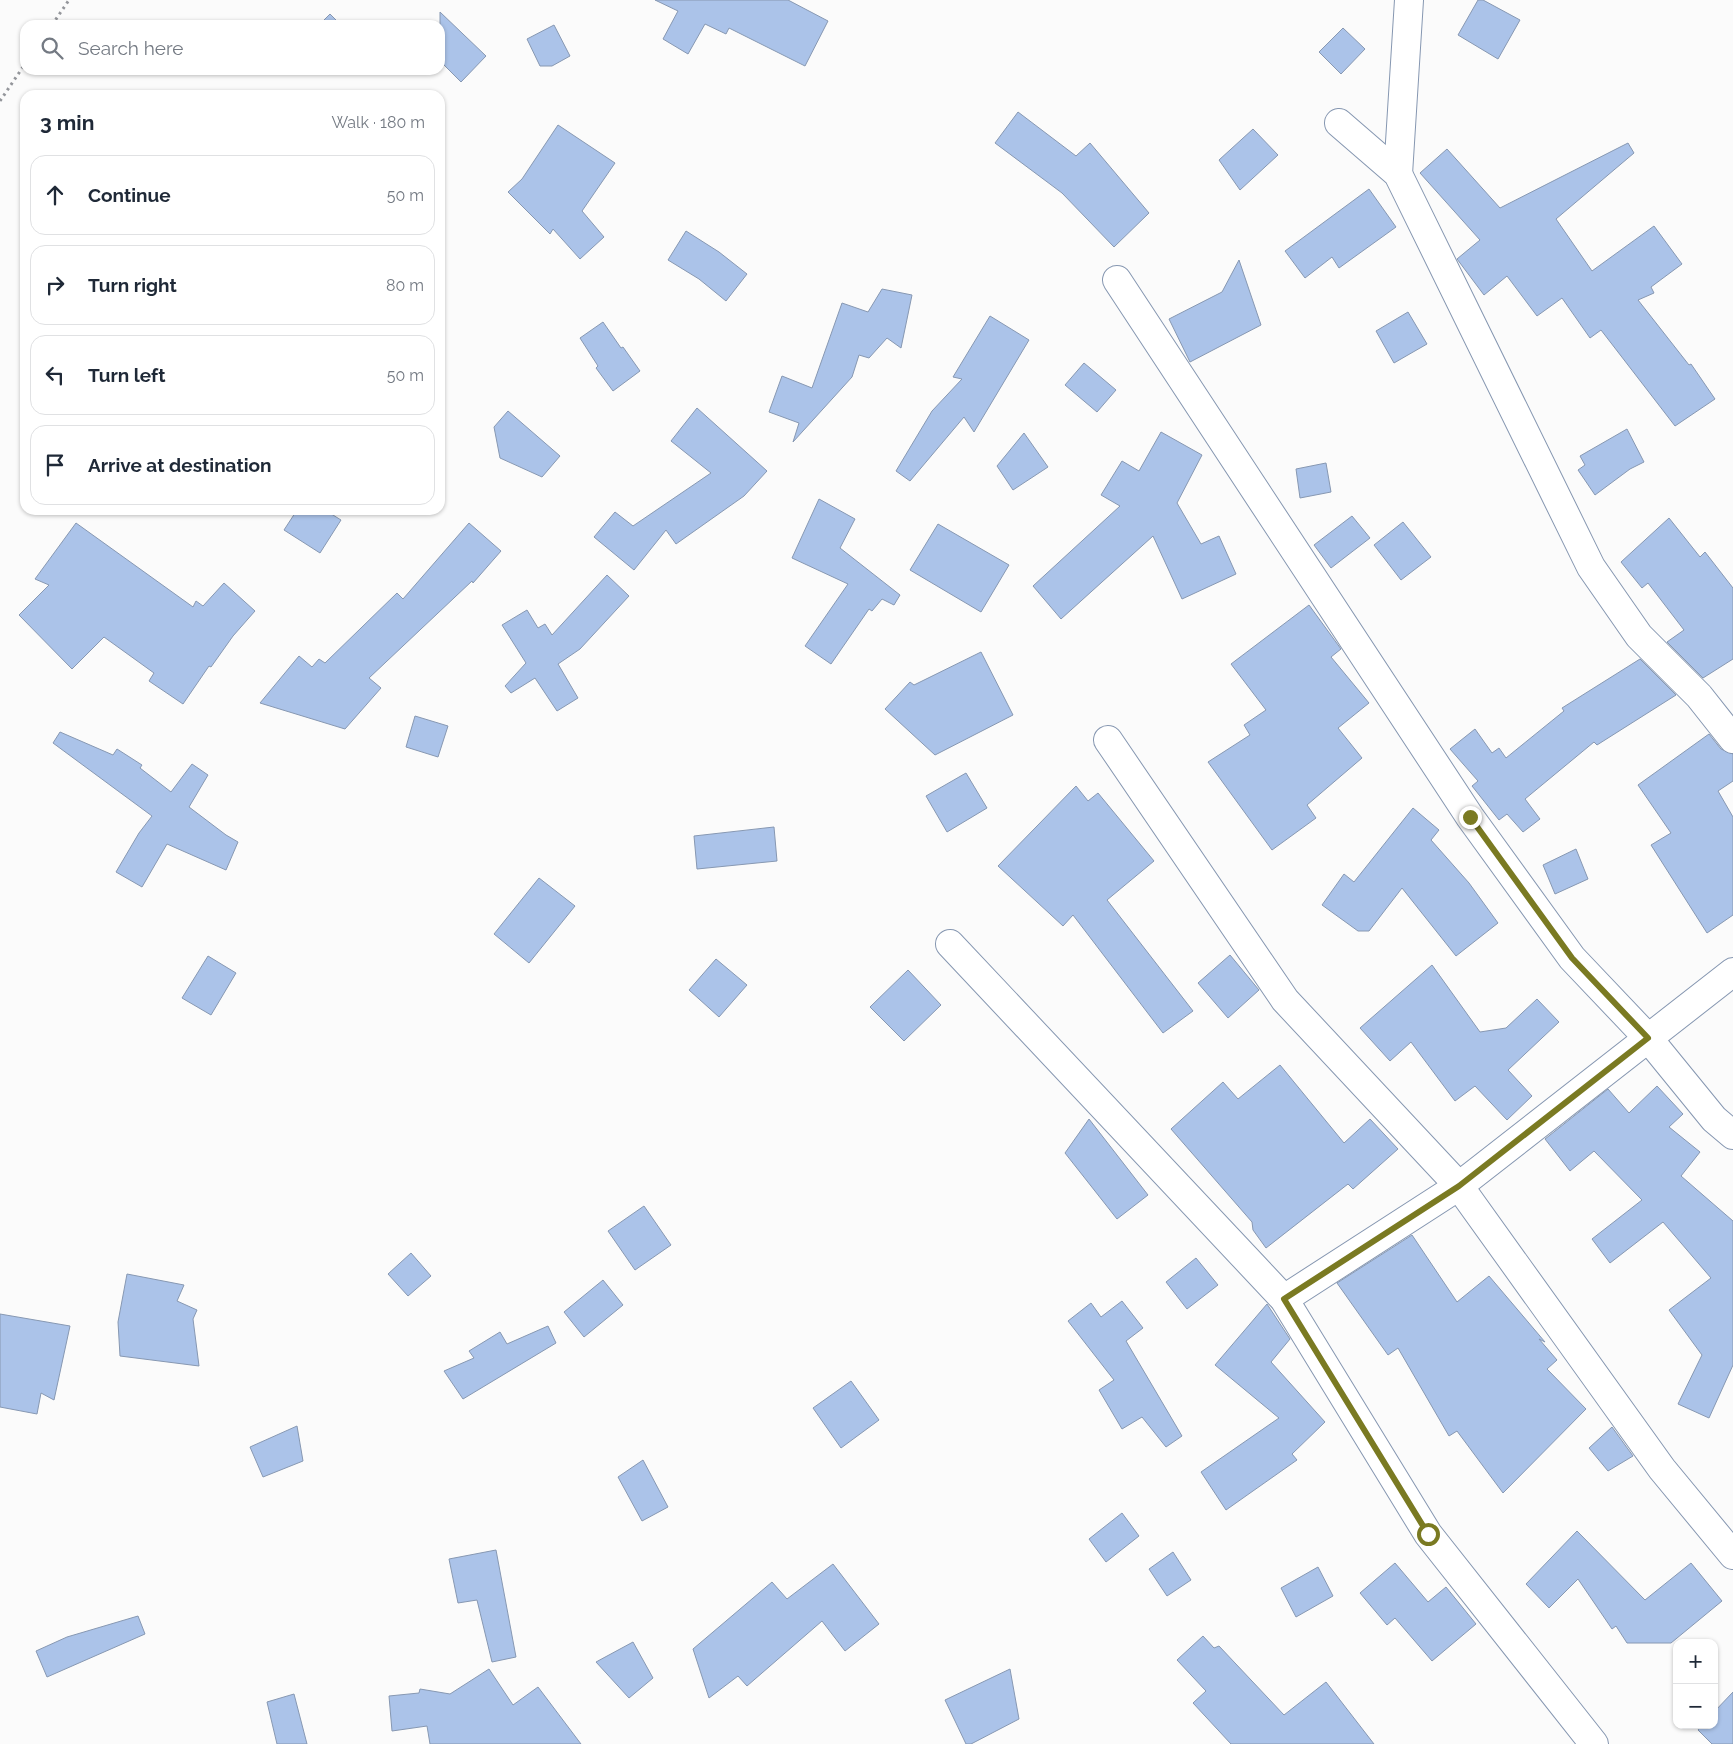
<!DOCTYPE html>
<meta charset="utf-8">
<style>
:root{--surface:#fff;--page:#f2f2f3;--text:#1f2937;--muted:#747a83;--line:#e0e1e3}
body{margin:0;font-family:Raleway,sans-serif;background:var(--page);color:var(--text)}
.controls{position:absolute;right:15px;bottom:15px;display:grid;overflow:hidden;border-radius:10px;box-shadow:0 1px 4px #0004}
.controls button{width:45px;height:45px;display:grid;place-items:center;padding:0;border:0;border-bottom:1px solid var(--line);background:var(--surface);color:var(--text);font:25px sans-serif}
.stop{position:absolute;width:15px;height:15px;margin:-11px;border:4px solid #7a7a22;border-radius:50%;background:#fff}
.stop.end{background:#7a7a22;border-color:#fff;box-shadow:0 1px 5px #0008}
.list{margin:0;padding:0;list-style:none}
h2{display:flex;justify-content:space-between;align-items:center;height:65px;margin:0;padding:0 20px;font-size:21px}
h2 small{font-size:16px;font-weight:400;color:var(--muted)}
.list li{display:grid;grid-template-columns:32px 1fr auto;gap:15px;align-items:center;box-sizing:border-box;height:80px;margin:0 10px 10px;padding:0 10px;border:1px solid var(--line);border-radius:15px}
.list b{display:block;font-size:19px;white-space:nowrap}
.list em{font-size:16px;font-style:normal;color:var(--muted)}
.icon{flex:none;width:28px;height:28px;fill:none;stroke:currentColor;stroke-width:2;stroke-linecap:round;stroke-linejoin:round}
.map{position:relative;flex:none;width:1733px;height:1744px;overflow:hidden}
.search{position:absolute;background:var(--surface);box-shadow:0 1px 4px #0004;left:20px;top:20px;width:425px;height:55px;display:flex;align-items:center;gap:12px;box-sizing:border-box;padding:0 18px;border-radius:15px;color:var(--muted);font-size:19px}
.panel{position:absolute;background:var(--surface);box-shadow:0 1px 4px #0004;left:20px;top:90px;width:425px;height:425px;border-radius:15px}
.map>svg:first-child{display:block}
.building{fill:#abc3e9;stroke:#8798b2}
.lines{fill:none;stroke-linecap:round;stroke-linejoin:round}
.minor-casing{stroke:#8697b1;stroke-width:30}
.path{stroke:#94969b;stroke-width:3;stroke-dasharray:2.5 4;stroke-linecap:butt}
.minor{stroke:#fff;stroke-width:28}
.route{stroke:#7a7a22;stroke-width:6}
</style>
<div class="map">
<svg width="1733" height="1744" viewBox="0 0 1733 1744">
<rect width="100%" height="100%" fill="#fbfbfb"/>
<g class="building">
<polygon points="655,0 788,0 828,21 805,66 729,28 726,34 705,24 688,54 663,39 678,11"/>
<polygon points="1478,0 1483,0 1520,20 1498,59 1458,35"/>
<polygon points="440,12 486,56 461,82 440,61"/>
<polygon points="330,14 341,25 319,25"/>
<polygon points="554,25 570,56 552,66 540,66 527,39"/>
<polygon points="1343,28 1365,49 1341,74 1319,52"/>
<polygon points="1018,112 1076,156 1090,143 1149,213 1114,247 1062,193 995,143"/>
<polygon points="558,125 615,163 582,211 604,237 580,259 553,229 550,234 508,192 522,179"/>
<polygon points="1253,129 1278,155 1240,190 1219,160"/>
<polygon points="1628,143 1634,153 1556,219 1592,271 1654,226 1682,264 1651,287 1654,293 1638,300 1689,365 1691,364 1715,399 1675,426 1601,330 1590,338 1562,298 1537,316 1507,276 1484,295 1457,259 1480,240 1420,173 1447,149 1500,208"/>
<polygon points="1369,189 1396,227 1339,268 1332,257 1305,278 1285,251"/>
<polygon points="686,231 719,252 747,274 726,301 699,279 668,260"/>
<polygon points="1239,260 1261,325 1190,362 1169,319 1222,292"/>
<polygon points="882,289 912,295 901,348 887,338 869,358 859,355 852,377 793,442 799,423 769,412 782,376 812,388 842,303 868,312"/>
<polygon points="1408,312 1427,344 1394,363 1376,331"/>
<polygon points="990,316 1029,340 974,432 964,417 910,481 896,471 932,411 962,379 953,377"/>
<polygon points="603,322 621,348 623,347 640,371 613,391 596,368 598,366 580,338"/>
<polygon points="1084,363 1116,390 1097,412 1065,385"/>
<polygon points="697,408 767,471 744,496 676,544 666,530 634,570 594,537 615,512 633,526 711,473 671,441"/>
<polygon points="508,411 560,456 542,477 500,458 494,427"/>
<polygon points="1627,429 1644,462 1630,469 1595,495 1578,470 1585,465 1580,456"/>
<polygon points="1161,432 1202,455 1177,503 1201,544 1219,536 1236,574 1182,599 1153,536 1061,619 1033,586 1120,506 1101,495 1122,461 1139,471"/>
<polygon points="1024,433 1048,467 1013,490 997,466"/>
<polygon points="1326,463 1331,492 1300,498 1296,469"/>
<polygon points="819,499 855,519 840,548 900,595 894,605 882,599 872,611 869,609 831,664 805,646 848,584 792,558"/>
<polygon points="297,510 325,510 341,520 320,553 284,530"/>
<polygon points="1352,516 1370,538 1331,568 1314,545"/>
<polygon points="1669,518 1700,557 1705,552 1733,588 1733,659 1703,678 1667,642 1684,630 1648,583 1642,588 1621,562"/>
<polygon points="1403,522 1431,557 1401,580 1374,545"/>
<polygon points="76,523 193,607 196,601 203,606 224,583 255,611 233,636 211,667 209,666 183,704 149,681 154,673 104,637 72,669 19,615 49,585 35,579"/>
<polygon points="469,523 501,551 473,583 472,581 369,678 381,688 345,729 260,703 299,656 312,667 319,659 325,663 397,593 403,599"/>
<polygon points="938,524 1009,565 981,612 910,570"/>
<polygon points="607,575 629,596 580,649 558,664 578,698 557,711 535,678 511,693 505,686 526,663 502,625 527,610 538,628 545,624 552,635"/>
<polygon points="1309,605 1341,649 1331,657 1369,703 1338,728 1362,758 1307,805 1316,818 1272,850 1208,762 1250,735 1244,725 1266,710 1231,664"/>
<polygon points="981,652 1013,715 935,755 885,709 910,682 914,685"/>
<polygon points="1640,659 1676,695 1597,745 1594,742 1525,799 1540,819 1523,832 1507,814 1499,820 1472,786 1478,781 1450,749 1475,729 1492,753 1499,748 1506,758 1564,711 1562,708"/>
<polygon points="415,716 448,726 438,757 406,747"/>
<polygon points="60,732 113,755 117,749 142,765 140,768 171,792 192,764 208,775 189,807 226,835 238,842 226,870 167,844 142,887 116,872 139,833 152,816 53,743"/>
<polygon points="1709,734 1721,749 1733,754 1733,781 1718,791 1733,817 1733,915 1707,933 1651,845 1671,833 1638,785"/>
<polygon points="966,773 987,808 947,832 926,796"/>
<polygon points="1076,786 1088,801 1098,793 1154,861 1107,900 1193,1011 1163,1033 1073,915 1063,926 998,866"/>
<polygon points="1413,808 1439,830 1431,840 1469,883 1498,923 1456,956 1402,888 1369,931 1358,931 1322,905 1344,874 1354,882"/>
<polygon points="774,827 777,861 697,869 694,836"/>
<polygon points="1576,849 1588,879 1555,894 1543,865"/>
<polygon points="539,878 575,906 529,963 494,934"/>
<polygon points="1230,955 1259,990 1228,1018 1198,983"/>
<polygon points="208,956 236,973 211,1015 182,998"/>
<polygon points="716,959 747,985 719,1017 689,990"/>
<polygon points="1432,965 1480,1032 1506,1028 1537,999 1559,1022 1508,1070 1532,1096 1507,1120 1475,1086 1455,1101 1411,1042 1390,1061 1360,1028"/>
<polygon points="908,970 941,1005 904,1041 870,1007"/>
<polygon points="1280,1065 1344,1143 1370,1119 1398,1149 1353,1189 1348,1184 1266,1248 1253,1230 1252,1222 1171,1129 1223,1082 1238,1099"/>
<polygon points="1657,1086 1683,1114 1669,1127 1700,1152 1681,1176 1733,1221 1733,1365 1709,1418 1678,1404 1702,1355 1669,1310 1711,1278 1663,1222 1610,1263 1592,1239 1642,1200 1594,1151 1570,1171 1545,1139 1608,1089 1629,1113"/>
<polygon points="1089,1119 1148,1195 1117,1219 1065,1153"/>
<polygon points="644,1206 671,1245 635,1270 608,1231"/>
<polygon points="1412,1235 1457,1302 1489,1276 1545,1342 1539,1339 1557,1360 1547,1369 1586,1409 1503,1493 1457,1431 1449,1436 1398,1348 1388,1355 1337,1283"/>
<polygon points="411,1253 431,1276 408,1296 388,1274"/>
<polygon points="1196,1258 1218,1285 1187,1309 1166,1282"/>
<polygon points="127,1274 184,1285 177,1301 197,1310 193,1319 199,1366 120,1356 118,1322"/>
<polygon points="603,1280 623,1305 584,1337 564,1312"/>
<polygon points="1122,1301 1143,1328 1126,1341 1182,1436 1166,1447 1142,1417 1122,1429 1099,1390 1114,1380 1068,1321 1091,1303 1101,1317"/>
<polygon points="1267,1304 1290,1339 1271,1362 1325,1422 1292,1454 1297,1460 1226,1510 1201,1472 1279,1418 1215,1365"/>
<polygon points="0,1314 70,1326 54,1400 41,1393 37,1414 0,1407"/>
<polygon points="548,1326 556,1343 463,1399 444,1371 474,1358 469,1351 500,1332 507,1344"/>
<polygon points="851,1381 879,1420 841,1448 813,1408"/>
<polygon points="297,1426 303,1461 263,1477 250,1447"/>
<polygon points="1612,1427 1633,1456 1608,1471 1589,1448"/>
<polygon points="643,1460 668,1507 642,1521 618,1477"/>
<polygon points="1122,1513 1139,1536 1106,1562 1089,1539"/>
<polygon points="1577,1531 1645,1600 1691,1563 1722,1601 1671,1643 1627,1643 1616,1626 1612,1629 1578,1579 1549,1608 1526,1584"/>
<polygon points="496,1550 516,1657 492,1662 477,1600 458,1603 449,1559"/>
<polygon points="1173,1552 1191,1580 1167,1596 1149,1569"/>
<polygon points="1395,1563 1428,1602 1446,1587 1476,1624 1432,1661 1395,1618 1387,1625 1360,1593"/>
<polygon points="833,1564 879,1624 845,1651 822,1621 747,1686 738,1676 709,1698 693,1649 772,1582 787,1599"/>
<polygon points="1318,1567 1333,1596 1296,1617 1281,1588"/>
<polygon points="138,1616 145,1634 47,1677 36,1651 67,1637"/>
<polygon points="1203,1636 1214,1648 1219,1646 1284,1715 1326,1682 1374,1744 1231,1744 1193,1703 1206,1691 1177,1660"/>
<polygon points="633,1642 653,1678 629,1698 596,1662"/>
<polygon points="489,1669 513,1705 538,1687 581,1744 430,1744 427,1726 392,1731 389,1696 419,1693 420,1689 450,1694"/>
<polygon points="1010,1669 1019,1719 971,1744 966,1744 945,1700"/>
<polygon points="1733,1692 1733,1744 1712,1744 1698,1730 1702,1725 1714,1725 1714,1712"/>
<polygon points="294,1694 307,1744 277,1744 267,1702"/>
</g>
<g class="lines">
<defs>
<g id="minor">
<polyline points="1339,123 1398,174 1591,567 1639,636 1699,696 1733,739"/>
<polyline points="1398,174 1409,0"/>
<polyline points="1117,280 1470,817 1572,958 1648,1038 1714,1119 1733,1135"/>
<polyline points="1108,740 1285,1000 1459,1186 1662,1469 1733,1555"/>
<polyline points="950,944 1284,1299 1428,1534 1594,1744"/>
<polyline points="1284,1299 1459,1186 1733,972"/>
</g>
</defs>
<use href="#minor" class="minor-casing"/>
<g class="path">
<polyline points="52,25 69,0"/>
<polyline points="0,101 25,64"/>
</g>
<use href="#minor" class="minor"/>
</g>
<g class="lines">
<polyline class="route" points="1428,1534 1284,1299 1459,1186 1648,1038 1572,958 1470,817"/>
</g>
</svg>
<div class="controls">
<button>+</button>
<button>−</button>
</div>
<div class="stop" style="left:1428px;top:1534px"></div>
<div class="stop end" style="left:1470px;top:817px"></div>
<div class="search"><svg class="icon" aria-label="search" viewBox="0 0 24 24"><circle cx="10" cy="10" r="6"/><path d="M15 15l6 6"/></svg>Search here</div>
<section class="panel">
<h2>3 min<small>Walk · 180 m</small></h2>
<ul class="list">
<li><svg class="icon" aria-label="ahead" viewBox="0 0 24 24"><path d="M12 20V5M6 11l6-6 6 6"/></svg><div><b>Continue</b></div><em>50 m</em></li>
<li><svg class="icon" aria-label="right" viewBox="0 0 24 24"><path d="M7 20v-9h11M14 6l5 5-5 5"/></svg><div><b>Turn right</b></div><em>80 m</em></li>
<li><svg class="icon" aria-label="left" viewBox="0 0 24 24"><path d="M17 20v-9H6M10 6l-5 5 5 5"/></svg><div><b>Turn left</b></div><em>50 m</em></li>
<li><svg class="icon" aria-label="arrive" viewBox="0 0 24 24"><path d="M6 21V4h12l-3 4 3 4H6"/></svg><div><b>Arrive at destination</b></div></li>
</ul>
</section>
</div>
